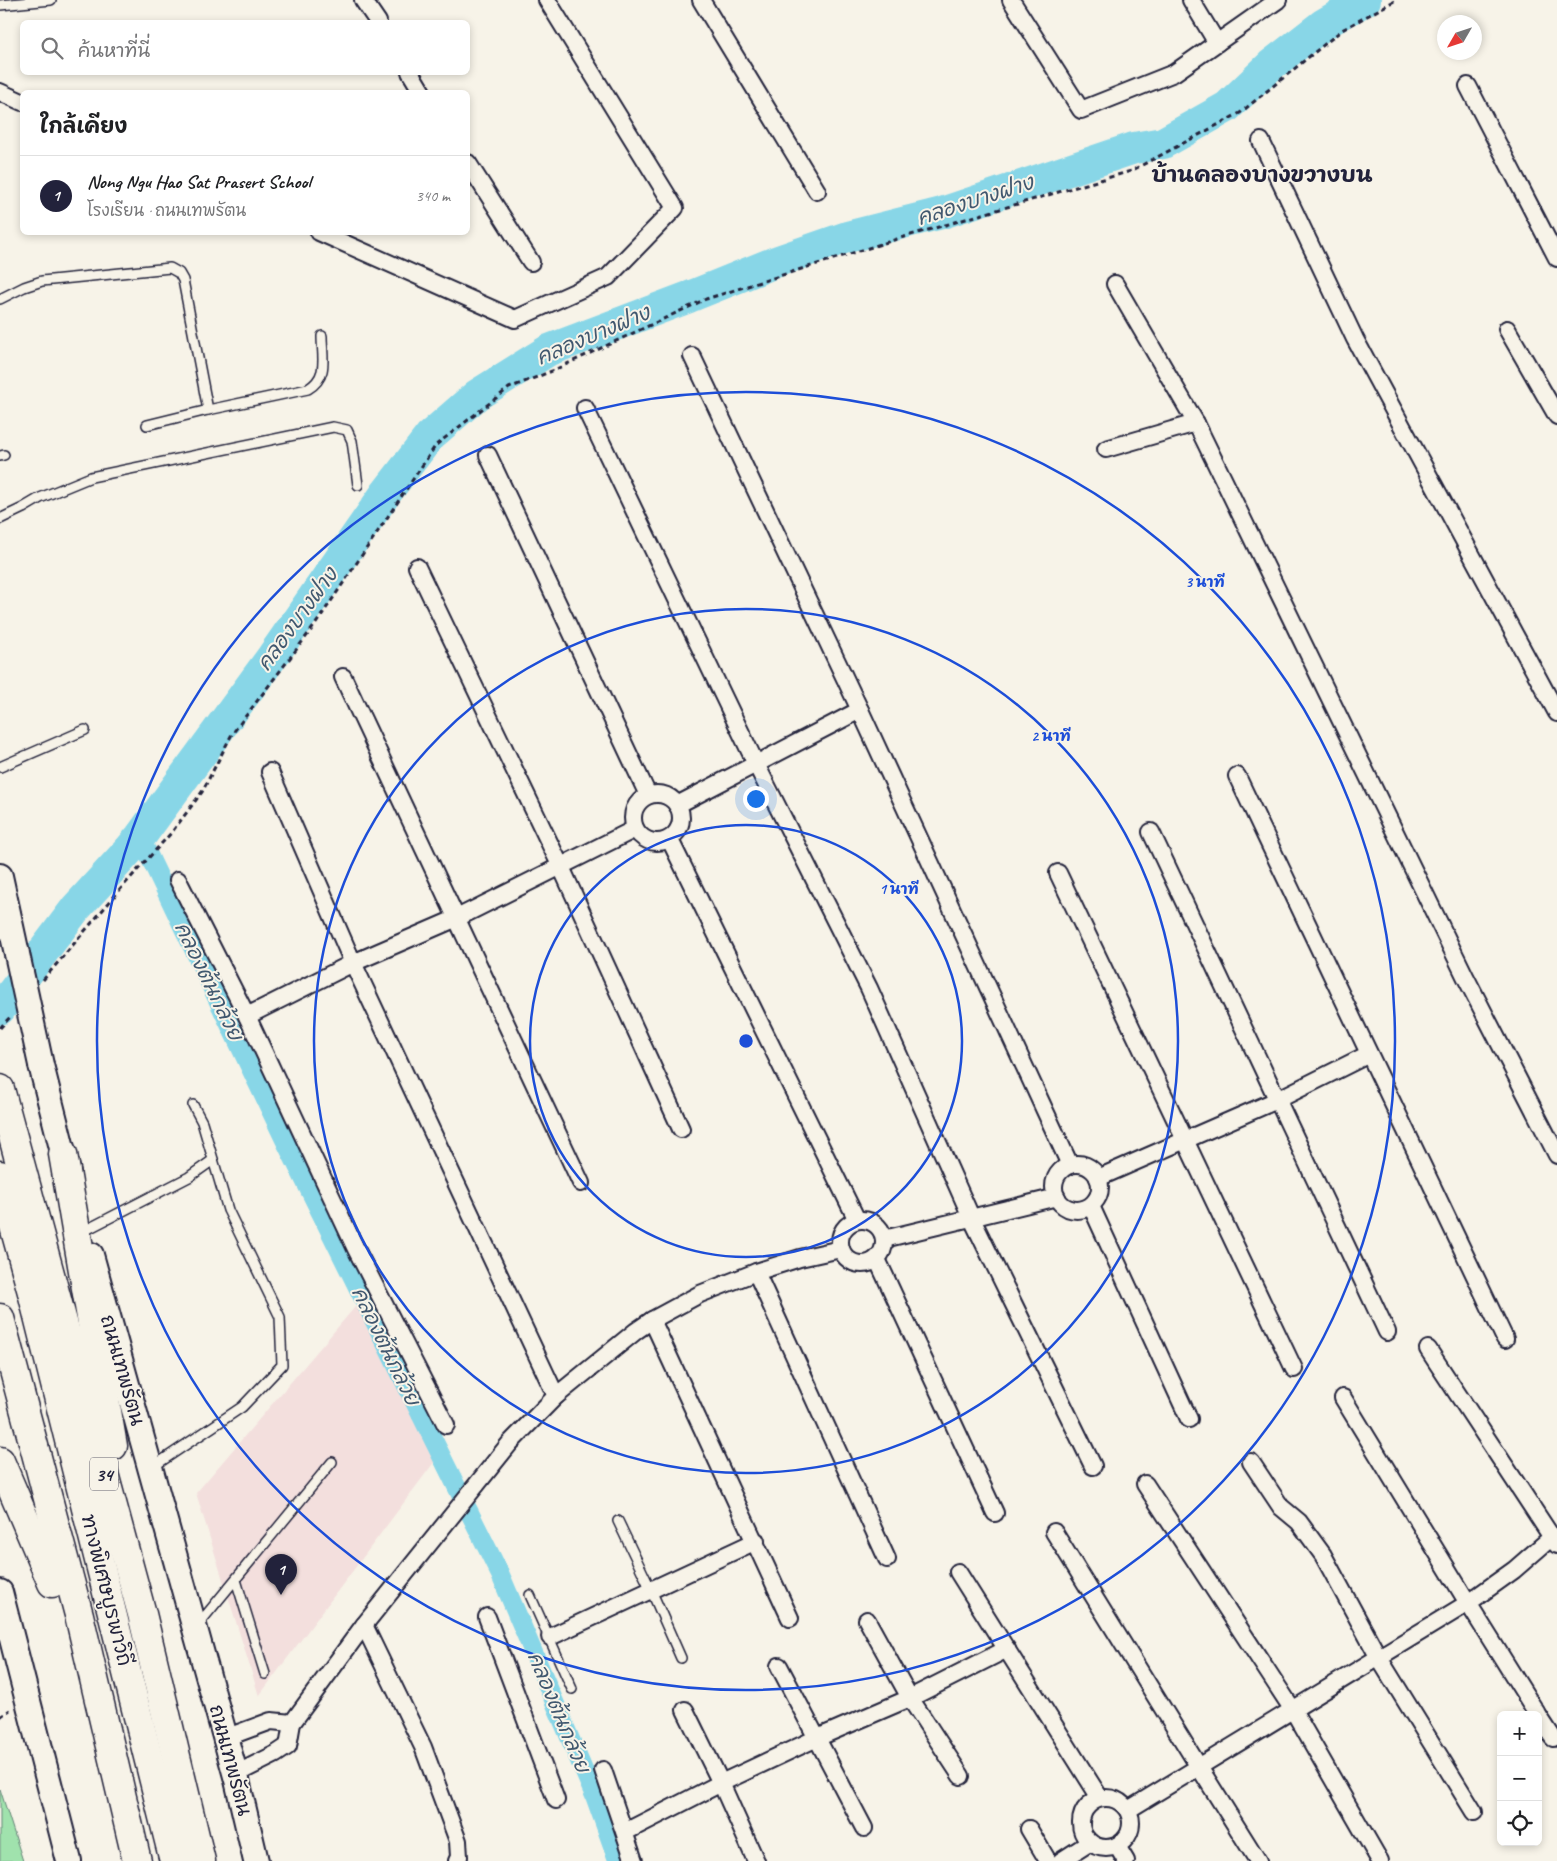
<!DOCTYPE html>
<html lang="th">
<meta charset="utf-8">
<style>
:root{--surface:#fff;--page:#f2f2f2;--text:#202124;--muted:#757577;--line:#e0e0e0;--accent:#22223b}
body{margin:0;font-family:Caveat,"Playpen Sans Thai",sans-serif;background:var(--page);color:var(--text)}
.controls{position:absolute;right:15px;bottom:15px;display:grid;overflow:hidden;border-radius:8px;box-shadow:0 2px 8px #0003}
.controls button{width:45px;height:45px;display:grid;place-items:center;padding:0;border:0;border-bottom:1px solid var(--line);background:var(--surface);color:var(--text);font:25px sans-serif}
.compass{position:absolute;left:1437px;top:15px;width:45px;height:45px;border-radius:50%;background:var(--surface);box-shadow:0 2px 8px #0003;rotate:231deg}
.you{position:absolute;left:755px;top:798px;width:18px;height:18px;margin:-12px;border:4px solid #fff;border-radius:50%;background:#1a73e8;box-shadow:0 0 0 8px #1a73e833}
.badge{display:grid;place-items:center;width:32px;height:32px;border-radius:50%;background:var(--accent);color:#fff;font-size:16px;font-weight:700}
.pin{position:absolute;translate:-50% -41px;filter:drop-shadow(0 1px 2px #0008)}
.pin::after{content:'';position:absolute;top:26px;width:18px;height:15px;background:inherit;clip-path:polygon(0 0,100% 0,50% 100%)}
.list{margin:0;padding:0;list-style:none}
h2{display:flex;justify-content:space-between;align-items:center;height:65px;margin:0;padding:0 20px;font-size:21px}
h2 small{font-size:16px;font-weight:400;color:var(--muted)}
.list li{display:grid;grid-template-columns:32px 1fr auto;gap:15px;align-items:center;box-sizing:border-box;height:80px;padding:0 20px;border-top:1px solid var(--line)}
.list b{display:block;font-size:19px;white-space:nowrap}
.list p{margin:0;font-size:16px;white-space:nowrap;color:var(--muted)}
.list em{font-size:16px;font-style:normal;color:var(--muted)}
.icon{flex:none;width:28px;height:28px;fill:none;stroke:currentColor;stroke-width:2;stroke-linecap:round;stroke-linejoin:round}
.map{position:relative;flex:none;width:1557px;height:1861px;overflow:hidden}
.search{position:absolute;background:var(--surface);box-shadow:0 2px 8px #0003;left:20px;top:20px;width:450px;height:55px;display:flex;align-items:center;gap:12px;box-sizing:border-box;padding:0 18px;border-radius:8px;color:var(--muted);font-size:19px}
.panel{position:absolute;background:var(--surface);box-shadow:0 2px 8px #0003;left:20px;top:90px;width:450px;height:145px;border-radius:8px}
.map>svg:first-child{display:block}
.built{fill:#f3dfdd}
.green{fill:#a0e2ad;stroke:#618274}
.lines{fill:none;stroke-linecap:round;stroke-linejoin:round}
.canal{stroke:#88d6e7;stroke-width:19}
.river{stroke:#88d6e7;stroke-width:32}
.lane-casing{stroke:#22223b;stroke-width:12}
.street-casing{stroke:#22223b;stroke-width:20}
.secondary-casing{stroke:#22223b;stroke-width:28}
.highway-casing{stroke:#22223b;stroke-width:31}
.path{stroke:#22223b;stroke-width:3;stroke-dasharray:5 4;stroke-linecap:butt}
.lane{stroke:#f7f3e8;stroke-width:9}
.street{stroke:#f7f3e8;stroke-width:16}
.secondary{stroke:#f7f3e8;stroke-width:24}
.highway{stroke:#f7f3e8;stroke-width:28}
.secondary-bridge-casing{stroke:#22223b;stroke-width:28;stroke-linecap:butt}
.secondary-bridge{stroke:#f7f3e8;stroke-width:24}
.ring{fill:none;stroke:#1d4ed8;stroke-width:2.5}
.labels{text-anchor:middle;stroke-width:4;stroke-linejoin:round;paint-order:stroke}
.shield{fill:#f7f3e8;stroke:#62616f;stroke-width:1}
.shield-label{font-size:19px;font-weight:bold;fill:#22223b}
.street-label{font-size:20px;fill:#22223b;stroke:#f7f3e8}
.water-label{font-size:21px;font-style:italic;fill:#41586f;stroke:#f7f3e8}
.quarter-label{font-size:22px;font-weight:bold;fill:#22223b;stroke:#f7f3e8}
.centre{fill:#1d4ed8;stroke:#f7f3e8;stroke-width:2.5}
.ring-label{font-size:15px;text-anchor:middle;font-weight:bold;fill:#1d4ed8;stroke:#f7f3e8;stroke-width:4;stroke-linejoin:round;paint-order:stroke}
</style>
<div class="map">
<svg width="1557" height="1861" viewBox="0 0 1557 1861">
<rect width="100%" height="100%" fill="#f7f3e8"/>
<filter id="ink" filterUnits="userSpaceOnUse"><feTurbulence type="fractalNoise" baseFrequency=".02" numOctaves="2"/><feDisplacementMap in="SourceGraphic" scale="10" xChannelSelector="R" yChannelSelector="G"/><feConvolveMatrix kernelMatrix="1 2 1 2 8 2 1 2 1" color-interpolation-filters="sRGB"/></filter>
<g filter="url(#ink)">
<polygon class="built" points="361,1300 435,1461 259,1696 196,1493"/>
<polygon class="green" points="0,1789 23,1861 0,1861"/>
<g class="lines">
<polyline class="canal" points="140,837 288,1147 500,1574 595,1797 618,1861"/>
<polyline class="river" points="0,1009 76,908 129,850 140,837 272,657 386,493 430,436 477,395 549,350 689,297 778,261 847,237 942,213 1134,148 1163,143 1227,107 1271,65 1324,24 1365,0"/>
<defs>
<g id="lane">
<polyline points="0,5 51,0"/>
<polyline points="0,299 24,287 42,281 170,268 179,273 183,280 208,410 147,425"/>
<path d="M208,410L308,389C329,376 322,358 322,336"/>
<polyline points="0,456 4,455"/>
<polyline points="0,519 23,508 40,498 91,477 333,427 347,430 352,441 358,485"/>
<polyline points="0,767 85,730"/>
<polyline points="84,1231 189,1177 213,1160"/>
<polyline points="151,1468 242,1407 282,1365 280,1317 228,1210 202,1122 193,1105"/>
<polyline points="618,1521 651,1590 681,1658"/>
<polyline points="236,1580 265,1674"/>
<polyline points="530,1595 572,1689"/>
<polyline points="197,1626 332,1462"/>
</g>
<g id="street">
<polyline points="363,0 378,22"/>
<polyline points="701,0 817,191"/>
<polyline points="1011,0 1081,110 1174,73 1278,0"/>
<polyline points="1191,0 1217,43"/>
<polyline points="410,72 422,92"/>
<polyline points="1468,86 1557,258"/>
<polyline points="0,92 22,102"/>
<polyline points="1261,141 1355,339 1557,713"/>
<polyline points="468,163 531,262"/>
<polyline points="319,232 515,319 608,277 675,208 547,0"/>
<polyline points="1115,284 1196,423 1466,978 1557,1155"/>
<polyline points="1507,329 1557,416"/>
<polyline points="692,356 860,710 1070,1165"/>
<polyline points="585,408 756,764 869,988 972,1219 1093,1466"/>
<polyline points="1106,449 1196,423"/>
<polyline points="488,455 648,795"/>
<polyline points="417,567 561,867 681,1129"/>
<polyline points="343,677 581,1183"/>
<polyline points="270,772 353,963 556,1396"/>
<polyline points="1237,776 1505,1339"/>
<circle cx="657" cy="818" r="24"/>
<polyline points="677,805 860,710"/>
<polyline points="1151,832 1387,1332"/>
<polyline points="670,840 857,1220"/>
<polyline points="1058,873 1294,1369"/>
<polyline points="178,880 247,1016 356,1249 446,1425"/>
<polyline points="247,1016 353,963 457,918 635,829"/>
<circle cx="1077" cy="1187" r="23"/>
<polyline points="1098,1178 1277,1100 1369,1054"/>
<polyline points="1091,1206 1189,1419"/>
<circle cx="862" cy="1242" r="22"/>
<polyline points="884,1239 1057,1197"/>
<polyline points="877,1259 995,1513"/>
<polyline points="756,1272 887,1559"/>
<polyline points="652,1320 790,1618"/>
<polyline points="1428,1349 1557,1545"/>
<polyline points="1343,1398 1468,1603 1538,1715"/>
<polyline points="1251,1462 1281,1507 1299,1522 1323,1555 1379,1658 1474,1812"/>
<polyline points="1145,1484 1293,1710 1380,1861"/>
<polyline points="1054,1532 1199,1767 1258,1861"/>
<polyline points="958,1572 1100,1798"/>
<polyline points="487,1617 556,1800"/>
<polyline points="867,1620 910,1698 961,1776"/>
<polyline points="364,1625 423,1747 458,1841 459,1857 457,1861"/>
<polyline points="550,1637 756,1541"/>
<polyline points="779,1666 864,1828"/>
<polyline points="685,1710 721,1783 756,1861"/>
<polyline points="1538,1715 1553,1738"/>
<polyline points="225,1738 271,1721 292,1723"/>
<polyline points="603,1770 634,1861"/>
<polyline points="236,1774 276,1754 288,1746 292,1723 364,1625 510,1443 556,1396 636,1331 652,1320 700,1294 756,1272 800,1258 841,1249"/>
<circle cx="1106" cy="1823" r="25"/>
<polyline points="1128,1810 1468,1603 1514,1570 1552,1537"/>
<polyline points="1029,1829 1048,1861"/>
<polyline points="625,1832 721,1783 817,1738 910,1698 1007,1649"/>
<polyline points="1117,1846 1126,1861"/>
<polyline points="1061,1861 1089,1843"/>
</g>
<g id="secondary">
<polyline points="0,876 17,954"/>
<polyline points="41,1065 68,1172"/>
<polyline points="91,1255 237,1780 256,1861"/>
<polyline points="0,1592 69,1861"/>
</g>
<g id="highway">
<polyline points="0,1089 142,1614 201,1861"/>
<polyline points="63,1154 113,1446"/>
<polyline points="0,1175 33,1296 174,1861"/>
<polyline points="0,1318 79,1615 137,1861"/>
<polyline points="0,1461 52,1583"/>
</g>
</defs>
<use href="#lane" class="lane-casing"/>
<use href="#street" class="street-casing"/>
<use href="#secondary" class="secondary-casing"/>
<use href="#highway" class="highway-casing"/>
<g class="path">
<polyline points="43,980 124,885 172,832 202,792 232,734 315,625 436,445 509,388 552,371 706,299 897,239 1131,171 1240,113 1342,30 1396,0"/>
<polyline points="0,1028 11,1016"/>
<polyline points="0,1717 10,1710"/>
</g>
<use href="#lane" class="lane"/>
<use href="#street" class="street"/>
<use href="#secondary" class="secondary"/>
<use href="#highway" class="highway"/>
<defs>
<polyline id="secondary-bridge" points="17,954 41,1065"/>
</defs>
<use href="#secondary-bridge" class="secondary-bridge-casing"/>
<use href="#secondary-bridge" class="secondary-bridge"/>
</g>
</g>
<g class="ring">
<circle cx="746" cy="1041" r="216"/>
<circle cx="746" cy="1041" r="432"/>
<circle cx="746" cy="1041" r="649"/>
</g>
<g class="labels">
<rect class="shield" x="90" y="1457.5" width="28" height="33" rx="4"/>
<g class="shield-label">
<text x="104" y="1481">34</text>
</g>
<g class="street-label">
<text transform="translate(123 1370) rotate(74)" y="7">ถนนเทพรัตน</text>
<text transform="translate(107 1590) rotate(76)" y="7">ทางพิเศษบูรพาวิถี</text>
<text transform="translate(231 1760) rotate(75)" y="7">ถนนเทพรัตน</text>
</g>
<g class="water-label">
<text transform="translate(975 200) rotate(-18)" y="7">คลองบางฝาง</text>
<text transform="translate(593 335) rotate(-23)" y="7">คลองบางฝาง</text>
<text transform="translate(297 619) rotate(-54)" y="7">คลองบางฝาง</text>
<text transform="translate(209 981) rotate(64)" y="7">คลองต้นกล้วย</text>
<text transform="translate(386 1346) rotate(64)" y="7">คลองต้นกล้วย</text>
<text transform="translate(559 1712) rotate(67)" y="7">คลองต้นกล้วย</text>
</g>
<g class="quarter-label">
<text x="1262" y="182">บ้านคลองบางขวางบน</text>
</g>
</g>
<circle cx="746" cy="1041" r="8" class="centre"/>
<g class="ring-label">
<text x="1205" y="587">3 นาที</text>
<text x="1051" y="741">2 นาที</text>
<text x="899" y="894">1 นาที</text>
</g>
</svg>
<div class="controls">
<button>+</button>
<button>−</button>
<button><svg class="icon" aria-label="locate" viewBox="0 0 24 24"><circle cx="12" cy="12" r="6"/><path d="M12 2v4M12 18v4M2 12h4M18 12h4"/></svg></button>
</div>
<svg class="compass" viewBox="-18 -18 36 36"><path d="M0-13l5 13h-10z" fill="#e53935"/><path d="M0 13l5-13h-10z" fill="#757577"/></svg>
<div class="you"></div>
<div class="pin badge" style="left:281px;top:1595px">1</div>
<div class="search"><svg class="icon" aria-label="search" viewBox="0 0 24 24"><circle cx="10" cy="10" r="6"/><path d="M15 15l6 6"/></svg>ค้นหาที่นี่</div>
<section class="panel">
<h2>ใกล้เคียง<small></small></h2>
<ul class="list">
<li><span class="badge">1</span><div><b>Nong Ngu Hao Sat Prasert School</b><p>โรงเรียน · ถนนเทพรัตน</p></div><em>340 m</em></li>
</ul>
</section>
</div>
